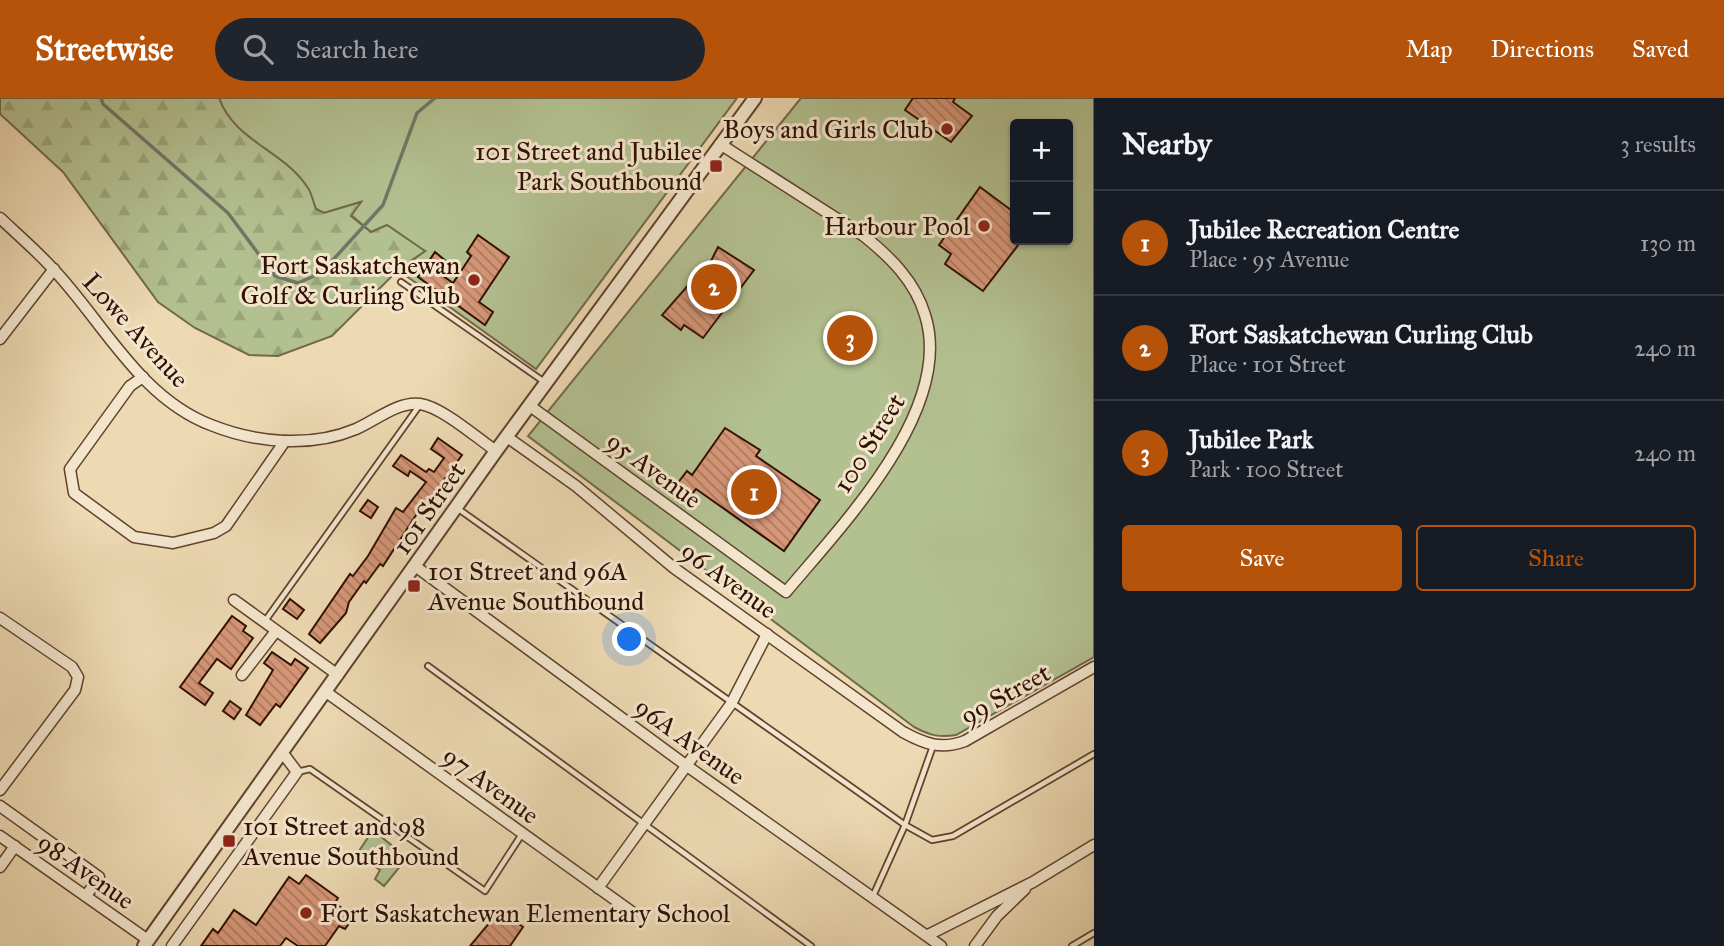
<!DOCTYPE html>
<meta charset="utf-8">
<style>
:root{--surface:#171b24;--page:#20242c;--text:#f1f3f6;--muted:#9ea1a6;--line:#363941;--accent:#b45309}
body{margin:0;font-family:"IM FELL Great Primer",serif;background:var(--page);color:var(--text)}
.controls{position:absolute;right:21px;top:21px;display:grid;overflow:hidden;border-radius:7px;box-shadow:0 2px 5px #0004}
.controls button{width:63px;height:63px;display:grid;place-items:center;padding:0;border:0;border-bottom:2px solid var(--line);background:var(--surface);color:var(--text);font:35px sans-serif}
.you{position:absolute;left:630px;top:542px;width:24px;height:24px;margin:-18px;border:5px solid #fff;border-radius:50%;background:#1a73e8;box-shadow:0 0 0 10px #1a73e833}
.badge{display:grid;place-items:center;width:46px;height:46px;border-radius:50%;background:var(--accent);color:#fff;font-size:23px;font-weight:700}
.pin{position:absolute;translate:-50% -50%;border:4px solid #fff;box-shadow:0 2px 7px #0006}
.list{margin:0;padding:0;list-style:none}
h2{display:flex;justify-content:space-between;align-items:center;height:91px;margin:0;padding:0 28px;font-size:30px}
h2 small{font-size:23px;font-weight:400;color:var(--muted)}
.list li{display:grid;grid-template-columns:46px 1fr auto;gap:21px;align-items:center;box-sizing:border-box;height:105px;padding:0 28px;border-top:2px solid var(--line)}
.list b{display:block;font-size:26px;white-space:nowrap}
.list p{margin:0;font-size:23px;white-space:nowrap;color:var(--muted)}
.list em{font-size:23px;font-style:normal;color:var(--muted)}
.actions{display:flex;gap:14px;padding:21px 28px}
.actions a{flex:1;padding:16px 0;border:2px solid var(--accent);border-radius:7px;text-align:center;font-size:24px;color:var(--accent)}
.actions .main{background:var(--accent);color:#fff}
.icon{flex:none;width:38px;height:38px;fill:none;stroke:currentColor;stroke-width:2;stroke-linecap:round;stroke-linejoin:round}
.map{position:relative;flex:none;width:1094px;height:848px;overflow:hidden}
header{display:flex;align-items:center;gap:42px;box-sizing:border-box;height:98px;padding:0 35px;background:var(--accent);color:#fff}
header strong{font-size:33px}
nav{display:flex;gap:38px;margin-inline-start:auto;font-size:24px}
.search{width:490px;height:63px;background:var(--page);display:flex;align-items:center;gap:18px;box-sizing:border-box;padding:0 24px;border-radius:38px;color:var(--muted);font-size:26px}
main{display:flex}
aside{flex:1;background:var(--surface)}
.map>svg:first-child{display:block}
.green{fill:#b3c090;stroke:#72684a;stroke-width:2;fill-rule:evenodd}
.forest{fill:url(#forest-firs);stroke:#72684a;stroke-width:2}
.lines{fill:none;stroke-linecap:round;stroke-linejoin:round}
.stream{stroke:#707666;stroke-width:3.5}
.building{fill:url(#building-back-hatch);stroke:#310f03;stroke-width:2}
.service-casing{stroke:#60422f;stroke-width:8}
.minor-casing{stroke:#60422f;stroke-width:13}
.tertiary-casing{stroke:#60422f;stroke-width:16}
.service{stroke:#f3e6cd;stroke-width:4.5}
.minor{stroke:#f3e6cd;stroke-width:10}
.tertiary{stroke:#f3e6cd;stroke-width:12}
.poi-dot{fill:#8f2418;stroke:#f3e6cd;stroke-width:2.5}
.labels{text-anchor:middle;stroke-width:6;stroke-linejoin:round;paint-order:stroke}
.poi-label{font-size:26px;fill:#310f03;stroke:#f3e6cd;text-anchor:end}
.street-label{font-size:26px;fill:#310f03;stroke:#f3e6cd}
</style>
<header>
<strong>Streetwise</strong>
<div class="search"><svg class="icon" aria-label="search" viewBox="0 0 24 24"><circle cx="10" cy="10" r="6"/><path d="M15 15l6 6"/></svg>Search here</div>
<nav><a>Map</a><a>Directions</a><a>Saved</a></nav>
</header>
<main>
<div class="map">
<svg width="1094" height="848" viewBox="0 0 1094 848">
<defs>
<pattern id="forest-firs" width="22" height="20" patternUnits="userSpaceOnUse" patternTransform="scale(1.75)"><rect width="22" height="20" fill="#b3c090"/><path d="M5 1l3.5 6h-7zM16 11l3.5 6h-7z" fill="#9aa47b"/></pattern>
<pattern id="building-back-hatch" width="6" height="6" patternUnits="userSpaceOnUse" patternTransform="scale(1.75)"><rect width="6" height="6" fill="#d69778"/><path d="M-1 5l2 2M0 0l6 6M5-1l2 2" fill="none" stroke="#ae7a60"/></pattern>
</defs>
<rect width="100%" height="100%" fill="#edd9b2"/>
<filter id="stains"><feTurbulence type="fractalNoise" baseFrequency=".00286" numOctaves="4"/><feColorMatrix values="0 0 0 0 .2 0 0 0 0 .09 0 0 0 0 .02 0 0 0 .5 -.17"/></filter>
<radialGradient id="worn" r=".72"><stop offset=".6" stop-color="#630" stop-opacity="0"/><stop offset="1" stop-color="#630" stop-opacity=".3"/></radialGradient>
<g class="green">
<path d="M219,0H737L536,271L398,172L425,153L371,134L351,117L360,104L324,115L316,111C297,57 236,50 219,0Z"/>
<path d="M801,0H1094V559L956,637C939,640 929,637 914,629L528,338ZM1015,26H1068V142H1015Z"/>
<polygon points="373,732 407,760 384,788 375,781 380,772 357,756"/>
</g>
<path class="forest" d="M0,0H219C234,43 286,54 308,90C312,96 313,104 316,111L324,115L361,104L351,118L371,134L387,127L425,153L398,172L332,238L278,258L249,257L195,230L158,204L63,74L0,16Z"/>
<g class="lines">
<polyline class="stream" points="101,0 103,6 228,115 275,178 298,185 321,175 383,107 417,15 435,0"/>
</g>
<g class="building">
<polygon points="913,0 955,0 953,4 972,18 951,44 905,12"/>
<polygon points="980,89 1015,115 1015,142 1022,142 983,193 945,166 951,156 939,147"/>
<polygon points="478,137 509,159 479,204 493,214 485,227 418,179 435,154 447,164 439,175 453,185 471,158 467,154"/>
<polygon points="718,149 754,172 703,240 684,227 681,232 662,217 698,176 703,179"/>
<polygon points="725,330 760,352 756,358 820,402 784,453 696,391 691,397 677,386 687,373 692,377"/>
<polygon points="438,340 462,357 420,415 418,414 383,468 380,466 366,485 364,483 349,504 346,515 320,545 309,536 350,476 353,478 368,458 396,410 403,414 426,384 410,373 408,378 393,368 401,357 426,374 429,371 434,374 444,360 431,351"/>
<polygon points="368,402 378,409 371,420 360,413"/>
<polygon points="290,501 304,512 297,521 283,511"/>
<polygon points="232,518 246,528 243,533 253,540 231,571 217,561 199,585 213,595 205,607 180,589"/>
<polygon points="272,554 291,567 295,561 308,570 280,609 276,606 260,627 246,617 273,572 264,565"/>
<polygon points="230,603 241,611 234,621 223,613"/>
<polygon points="306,777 338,800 335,805 354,819 345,831 339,828 325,848 298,848 286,840 280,848 201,848 213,831 218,835 234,812 256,827 289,779 299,786"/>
<polygon points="500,812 523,829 510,848 470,848"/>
</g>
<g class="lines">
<defs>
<g id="service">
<polyline points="401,184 543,283"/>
<polyline points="457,410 905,727 932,742 953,738 1094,656"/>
<polyline points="265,523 419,308"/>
<polyline points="428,568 811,848"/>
<polyline points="297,674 310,671 485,793 522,736"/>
<polyline points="873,798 905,727 933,648"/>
<polyline points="1072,848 1094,835"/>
</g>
<g id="minor">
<path d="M0,120C18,137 37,153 54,172C103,224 140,300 211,327C256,345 311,350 356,331C375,323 398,303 420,306C442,309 477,340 496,353"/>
<polyline points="0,241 54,171"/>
<polyline points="143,279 130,288 70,371 74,395 134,439 173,445 214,435 226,428 285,343"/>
<path d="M530,308L786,494C842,427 955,311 925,217C915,183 890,159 864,138L720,46"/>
<path d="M507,339L576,388L674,470L903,634C925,646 941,652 965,643L1094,569"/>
<polyline points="415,468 687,668 941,848"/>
<polyline points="234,502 338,577"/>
<polyline points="0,520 72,569 78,579 75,592 0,692"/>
<polyline points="242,577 276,533"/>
<polyline points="326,594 632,814"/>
<polyline points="0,708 99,779 86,798"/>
<polyline points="0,738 148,842"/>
<polyline points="0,769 15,748"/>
<polyline points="598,790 731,606 767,536"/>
<polyline points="928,837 1033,784 1094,747"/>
<polyline points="172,848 297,674 282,654"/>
<polyline points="975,848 997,818 1025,791"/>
</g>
<polyline id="tertiary" points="144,848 496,353 755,0"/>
</defs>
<use href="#service" class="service-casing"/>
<use href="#minor" class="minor-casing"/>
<use href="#tertiary" class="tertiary-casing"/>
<use href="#service" class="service"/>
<use href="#minor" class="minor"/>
<use href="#tertiary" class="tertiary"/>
</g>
<g class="poi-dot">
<circle cx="947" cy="31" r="7"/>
<rect x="709" y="61" width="14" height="14" rx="3.5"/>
<circle cx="984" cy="128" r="7"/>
<circle cx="474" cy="182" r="7"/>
<rect x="407" y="481" width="14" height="14" rx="3.5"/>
<rect x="222" y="736" width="14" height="14" rx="3.5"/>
<circle cx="306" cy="815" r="7"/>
</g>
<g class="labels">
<g class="poi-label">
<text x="933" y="40">Boys and Girls Club</text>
<text x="702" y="62">101 Street and Jubilee<tspan x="702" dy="30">Park Southbound</tspan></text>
<text x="970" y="137">Harbour Pool</text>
<text x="460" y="176">Fort Saskatchewan<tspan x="460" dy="30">Golf &amp; Curling Club</tspan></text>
<text x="428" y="482" text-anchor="start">101 Street and 96A<tspan x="428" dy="30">Avenue Southbound</tspan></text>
<text x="243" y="737" text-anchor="start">101 Street and 98<tspan x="243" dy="30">Avenue Southbound</tspan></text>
<text x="320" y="824" text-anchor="start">Fort Saskatchewan Elementary School</text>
</g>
<g class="street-label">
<text transform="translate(136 232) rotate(48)" y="9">Lowe Avenue</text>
<text transform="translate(869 345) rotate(-58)" y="9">100 Street</text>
<text transform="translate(654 372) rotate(36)" y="9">95 Avenue</text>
<text transform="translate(429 410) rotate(-55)" y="9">101 Street</text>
<text transform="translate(729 482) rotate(36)" y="9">96 Avenue</text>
<text transform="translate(1005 596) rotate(-29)" y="9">99 Street</text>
<text transform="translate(690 643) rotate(36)" y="9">96A Avenue</text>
<text transform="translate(491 687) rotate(36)" y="9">97 Avenue</text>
<text transform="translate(86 773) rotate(35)" y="9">98 Avenue</text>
</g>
</g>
<rect width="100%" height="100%" filter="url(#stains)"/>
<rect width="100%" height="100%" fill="url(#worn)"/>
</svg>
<div class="controls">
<button>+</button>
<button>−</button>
</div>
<div class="you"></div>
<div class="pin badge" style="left:754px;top:394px">1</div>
<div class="pin badge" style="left:714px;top:189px">2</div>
<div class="pin badge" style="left:850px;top:240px">3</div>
</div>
<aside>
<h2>Nearby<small>3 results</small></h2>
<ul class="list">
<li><span class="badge">1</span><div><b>Jubilee Recreation Centre</b><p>Place · 95 Avenue</p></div><em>130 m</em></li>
<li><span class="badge">2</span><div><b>Fort Saskatchewan Curling Club</b><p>Place · 101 Street</p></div><em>240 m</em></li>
<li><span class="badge">3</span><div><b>Jubilee Park</b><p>Park · 100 Street</p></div><em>240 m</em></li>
</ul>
<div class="actions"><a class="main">Save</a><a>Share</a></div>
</aside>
</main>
